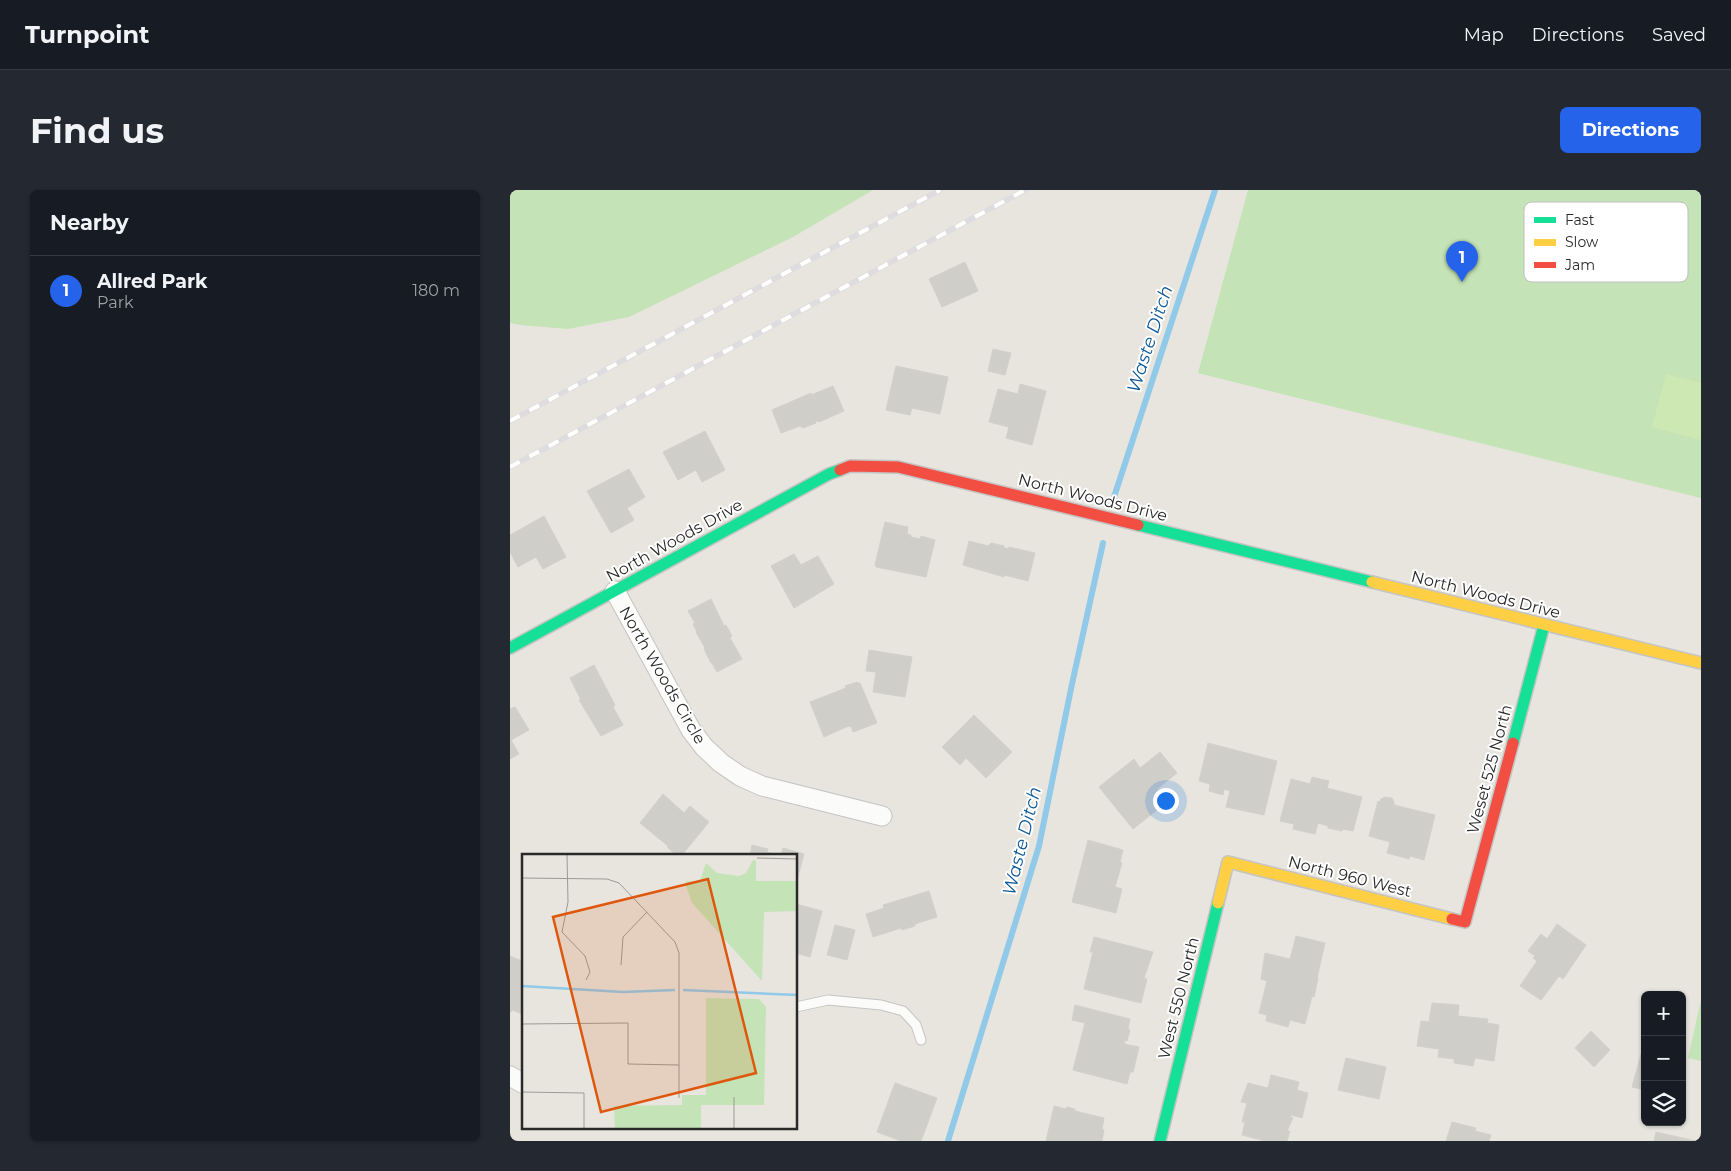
<!DOCTYPE html>
<meta charset="utf-8">
<style>
:root{--surface:#171b24;--page:#242831;--text:#f1f3f6;--muted:#9ea1a6;--line:#363941;--accent:#2563eb}
body{margin:0;font-family:Montserrat,sans-serif;background:var(--page);color:var(--text)}
.controls{position:absolute;right:15px;bottom:15px;display:grid;overflow:hidden;border-radius:8px;box-shadow:0 1px 4px #0004}
.controls button{width:45px;height:45px;display:grid;place-items:center;padding:0;border:0;border-bottom:1px solid var(--line);background:var(--surface);color:var(--text);font:25px sans-serif}
.you{position:absolute;left:655px;top:610px;width:18px;height:18px;margin:-12px;border:4px solid #fff;border-radius:50%;background:#1a73e8;box-shadow:0 0 0 8px #1a73e833}
.badge{display:grid;place-items:center;width:32px;height:32px;border-radius:50%;background:var(--accent);color:#fff;font-size:16px;font-weight:700}
.pin{position:absolute;translate:-50% -41px;filter:drop-shadow(0 1px 2px #0008)}
.pin::after{content:'';position:absolute;top:26px;width:18px;height:15px;background:inherit;clip-path:polygon(0 0,100% 0,50% 100%)}
.list{margin:0;padding:0;list-style:none}
h2{display:flex;justify-content:space-between;align-items:center;height:65px;margin:0;padding:0 20px;font-size:21px}
h2 small{font-size:16px;font-weight:400;color:var(--muted)}
.list li{display:grid;grid-template-columns:32px 1fr auto;gap:15px;align-items:center;box-sizing:border-box;height:70px;padding:0 20px;border-top:1px solid var(--line)}
.list b{display:block;font-size:19px;white-space:nowrap}
.list p{margin:0;font-size:16px;white-space:nowrap;color:var(--muted)}
.list em{font-size:16px;font-style:normal;color:var(--muted)}
.icon{flex:none;width:28px;height:28px;fill:none;stroke:currentColor;stroke-width:2;stroke-linecap:round;stroke-linejoin:round}
.map{position:relative;flex:none;width:1191px;height:951px;overflow:hidden;border-radius:8px}
header{display:flex;align-items:center;gap:30px;box-sizing:border-box;height:70px;padding:0 25px;background:var(--surface);border-bottom:1px solid var(--line)}
header strong{font-size:24px}
nav{display:flex;gap:28px;margin-inline-start:auto;font-size:18px}
.intro{display:flex;align-items:center;justify-content:space-between;box-sizing:border-box;height:120px;padding:0 30px}
h1{margin:0;font-size:35px}
.button{padding:12px 22px;border-radius:8px;background:var(--accent);color:#fff;font-size:18px;font-weight:700}
main{display:flex;gap:30px;padding:0 30px}
aside{flex:1;background:var(--surface);border-radius:8px;box-shadow:0 1px 4px #0004}
.map>svg:first-child{display:block}
.green{fill:#c4e3b6}
.pitch{fill:#cee8b4}
.lines{fill:none;stroke-linecap:round;stroke-linejoin:round}
.stream{stroke:#91c9e9;stroke-width:6}
.building{fill:#d0cec9;stroke:#d2d0ca}
.lane-casing{stroke:#c5c4c4;stroke-width:11}
.street-casing{stroke:#c5c4c4;stroke-width:21}
.fast-casing{stroke:#c5c4c4;stroke-width:14}
.slow-casing{stroke:#c5c4c4;stroke-width:14}
.jam-casing{stroke:#c5c4c4;stroke-width:14}
.lane{stroke:#fbfbfa;stroke-width:9}
.street{stroke:#fbfbfa;stroke-width:19}
.fast{stroke:#16e098;stroke-width:11}
.slow{stroke:#ffcf43;stroke-width:11}
.jam{stroke:#f24e42;stroke-width:11}
.rail-casing{stroke:#dddcde;stroke-width:5.5}
.rail{stroke:#fff;stroke-width:4;stroke-dasharray:11;stroke-linecap:butt}
.labels{text-anchor:middle;stroke-width:4;stroke-linejoin:round;paint-order:stroke}
.street-label{font-size:16px;fill:#292929;stroke:#fff}
.water-label{font-size:18px;font-style:italic;fill:#0d5999;stroke:#fff}
.inset-river{fill:none;stroke:#91c9e9;stroke-width:2.5}
.inset-road{fill:none;stroke:#9b9a96;stroke-width:1}
.view{fill:#de570d;fill-opacity:0.15;stroke:#de570d;stroke-width:2.5}
.inset-edge{fill:none;stroke:#292929;stroke-width:2.5}
.key{fill:#fff;stroke:#bfbfbf;stroke-width:1}
.key-label{font-size:14px;fill:#292929}
</style>
<header>
<strong>Turnpoint</strong>
<nav><a>Map</a><a>Directions</a><a>Saved</a></nav>
</header>
<div class="intro"><h1>Find us</h1><a class="button">Directions</a></div>
<main>
<aside>
<h2>Nearby<small></small></h2>
<ul class="list">
<li><span class="badge">1</span><div><b>Allred Park</b><p>Park</p></div><em>180 m</em></li>
</ul>
</aside>
<div class="map">
<svg width="1191" height="951" viewBox="0 0 1191 951">
<rect width="100%" height="100%" fill="#e7e5de"/>
<g class="green">
<polygon points="0,0 363,0 283,47 119,127 58,139 10,135 0,133"/>
<polygon points="738,0 1191,0 1191,308 688,183"/>
<polygon points="1191,810 1191,871 1178,868"/>
</g>
<polygon class="pitch" points="1156,184 1191,193 1191,250 1142,237"/>
<g class="lines">
<g class="stream">
<polyline points="604,307 705,0"/>
<polyline points="438,951 529,656 562,494 593,353"/>
</g>
</g>
<g class="building">
<polygon points="455,72 468,101 432,117 419,89"/>
<polygon points="483,159 501,163 495,185 478,181"/>
<polygon points="386,176 438,187 430,224 402,218 400,225 376,220"/>
<polygon points="510,194 536,201 522,255 496,248 499,237 479,232 488,199 508,204"/>
<polygon points="323,196 334,221 309,232 308,231 305,232 306,233 293,238 290,236 271,243 262,220 301,203 301,205"/>
<polygon points="195,241 215,280 192,292 186,280 168,290 153,262"/>
<polygon points="119,279 135,307 117,318 124,330 101,343 77,301"/>
<polygon points="34,326 56,367 33,379 26,367 8,377 0,362 0,345"/>
<polygon points="375,332 398,337 397,344 401,345 401,347 410,349 411,346 425,350 416,387 366,377 365,375"/>
<polygon points="459,351 478,356 481,353 494,356 494,358 498,359 499,357 525,363 518,391 494,385 494,387 453,375"/>
<polygon points="284,364 291,375 308,366 324,394 284,418 261,376"/>
<polygon points="201,409 214,436 216,435 222,446 220,448 232,469 207,482 202,473 201,473 194,459 195,458 186,442 187,442 183,434 185,433 178,421"/>
<polygon points="359,460 402,467 395,507 363,502 366,482 356,481"/>
<polygon points="84,475 105,515 103,517 113,535 91,546 69,510 71,510 60,488"/>
<polygon points="347,492 348,493 350,493 367,533 343,542 341,536 336,537 314,547 300,512 336,498 335,496"/>
<polygon points="5,517 19,540 1,550 9,564 0,569 0,519"/>
<polygon points="464,525 502,562 476,588 456,568 450,575 432,557"/>
<polygon points="698,553 767,571 754,625 716,617 720,601 714,599 713,605 699,601 700,594 689,591"/>
<polygon points="650,562 667,583 647,599 657,612 623,639 589,597 624,569 630,578"/>
<polygon points="802,587 819,591 817,598 852,607 843,641 833,639 832,641 818,638 818,636 808,633 805,644 783,639 784,634 770,631 781,589 800,594"/>
<polygon points="153,604 174,623 180,616 199,632 172,665 166,665 157,657 158,656 130,633"/>
<polygon points="875,607 882,608 884,612 884,615 925,625 914,670 900,666 899,669 877,663 880,652 859,646 868,611 870,612 871,609"/>
<polygon points="578,650 613,660 610,672 612,673 605,697 612,699 606,723 562,712"/>
<polygon points="242,655 258,659 257,662 267,665 240,665"/>
<polygon points="273,658 294,664 286,694 286,665 271,665"/>
<polygon points="419,701 427,727 405,734 405,736 392,740 391,738 363,747 356,724 374,718 373,715"/>
<polygon points="286,714 312,721 300,767 286,763"/>
<polygon points="1047,734 1076,755 1053,789 1049,786 1031,810 1010,796 1027,771 1023,768 1025,766 1018,761 1031,744 1037,749"/>
<polygon points="325,735 345,740 337,770 317,765"/>
<polygon points="786,746 815,753 807,788 808,788 804,807 802,806 795,834 780,830 778,837 756,831 757,825 749,823 757,791 751,789 755,763 780,769"/>
<polygon points="584,747 643,762 634,788 637,789 631,813 574,799 583,762 580,762"/>
<polygon points="0,766 14,772 14,792 11,799 14,800 13,824 2,820 1,822 0,821"/>
<polygon points="922,813 949,815 948,826 978,829 977,833 989,835 984,871 965,868 963,876 944,873 944,869 928,867 929,859 907,856 911,831 919,832"/>
<polygon points="565,815 620,829 618,839 620,840 617,851 615,850 614,854 629,857 623,882 620,882 617,894 563,880 575,833 562,830"/>
<polygon points="1081,841 1100,860 1084,877 1065,858"/>
<polygon points="1133,857 1135,858 1135,900 1122,897"/>
<polygon points="836,868 876,877 869,909 828,900"/>
<polygon points="761,885 789,892 787,900 798,903 792,928 781,925 780,927 783,928 777,941 780,941 777,951 755,951 732,945 735,932 732,932 737,913 731,912 738,893 758,898"/>
<polygon points="385,893 427,908 411,951 391,951 367,942"/>
<polygon points="544,916 556,919 557,917 565,919 565,921 594,928 592,939 594,940 592,951 536,951"/>
<polygon points="942,932 966,938 965,941 981,945 979,951 936,951"/>
<polygon points="1146,942 1186,951 1144,951"/>
</g>
<g class="lines">
<defs>
<polyline id="lane" points="286,817 318,810 371,815 393,821 406,835 411,850"/>
<g id="street">
<polyline points="105,401 181,540 194,557 211,573 230,586 252,596 372,626"/>
<polyline points="0,886 14,894"/>
</g>
<g id="fast">
<polyline points="628,335 862,392"/>
<polyline points="0,458 319,284 330,280"/>
<polyline points="1003,553 1034,435"/>
<polyline points="650,951 708,713"/>
</g>
<g id="slow">
<polyline points="862,392 1191,473"/>
<polyline points="708,713 718,672 942,729"/>
</g>
<g id="jam">
<polyline points="330,280 340,276 388,277 628,335"/>
<polyline points="942,729 955,732 1003,553"/>
</g>
</defs>
<use href="#lane" class="lane-casing"/>
<use href="#street" class="street-casing"/>
<use href="#fast" class="fast-casing"/>
<use href="#slow" class="slow-casing"/>
<use href="#jam" class="jam-casing"/>
<use href="#lane" class="lane"/>
<use href="#street" class="street"/>
<use href="#fast" class="fast"/>
<use href="#slow" class="slow"/>
<use href="#jam" class="jam"/>
<defs>
<g id="rail">
<polyline points="0,231 430,0"/>
<polyline points="0,277 515,0"/>
</g>
</defs>
<use href="#rail" class="rail-casing"/>
<use href="#rail" class="rail"/>
</g>
<g class="labels">
<g class="street-label">
<text transform="translate(583 307) rotate(14)" y="6">North Woods Drive</text>
<text transform="translate(164 350) rotate(-29)" y="6">North Woods Drive</text>
<text transform="translate(976 404) rotate(14)" y="6">North Woods Drive</text>
<text transform="translate(153 485) rotate(60)" y="6">North Woods Circle</text>
<text transform="translate(979 579) rotate(-75)" y="6">Weset 525 North</text>
<text transform="translate(840 686) rotate(14)" y="6">North 960 West</text>
<text transform="translate(668 808) rotate(-76)" y="6">West 550 North</text>
</g>
<g class="water-label">
<text transform="translate(640 149) rotate(-72)" y="6">Waste Ditch</text>
<text transform="translate(512 651) rotate(-76)" y="6">Waste Ditch</text>
</g>
</g>
<g transform="translate(12 664)">
<rect width="275" height="275" fill="#e7e5de"/>
<path d="M231,6L234,7V27H275V57L242,58L240,127L170,49L164,32V27H178L184,9L195,19L217,22L224,19ZM184,144L237,145L244,153L242,251H179V275H93L92,252L160,251V241H184Z" fill="#c4e3b6"/>
<path class="inset-river" d="M0,132L101,138L153,136M161,136L275,141"/>
<path class="inset-road" d="M45,0L46,48L40,78L63,102L68,118L64,126M235,4L275,5M0,24L85,25L97,29L153,88L157,99V244M99,111L101,83L125,58M0,170L106,169V210L157,211M0,238L62,239V275M212,275V243"/>
<path class="view" d="M186,25L234,219L79,258L31,63Z"/>
<rect width="275" height="275" class="inset-edge"/>
</g>
<rect x="1014" y="12" width="164" height="80" rx="8" class="key"/>
<rect x="1024" y="27" width="22" height="6" fill="#16e098"/>
<rect x="1024" y="49" width="22" height="7" fill="#ffcf43"/>
<rect x="1024" y="72" width="22" height="6" fill="#f24e42"/>
<g class="key-label">
<text x="1055" y="35">Fast</text>
<text x="1055" y="57">Slow</text>
<text x="1055" y="80">Jam</text>
</g>
</svg>
<div class="controls">
<button>+</button>
<button>−</button>
<button><svg class="icon" aria-label="layers" viewBox="0 0 24 24"><path d="M12 4l9 5-9 5-9-5zM3 14l9 5 9-5"/></svg></button>
</div>
<div class="you"></div>
<div class="pin badge" style="left:952px;top:92px">1</div>
</div>
</main>
